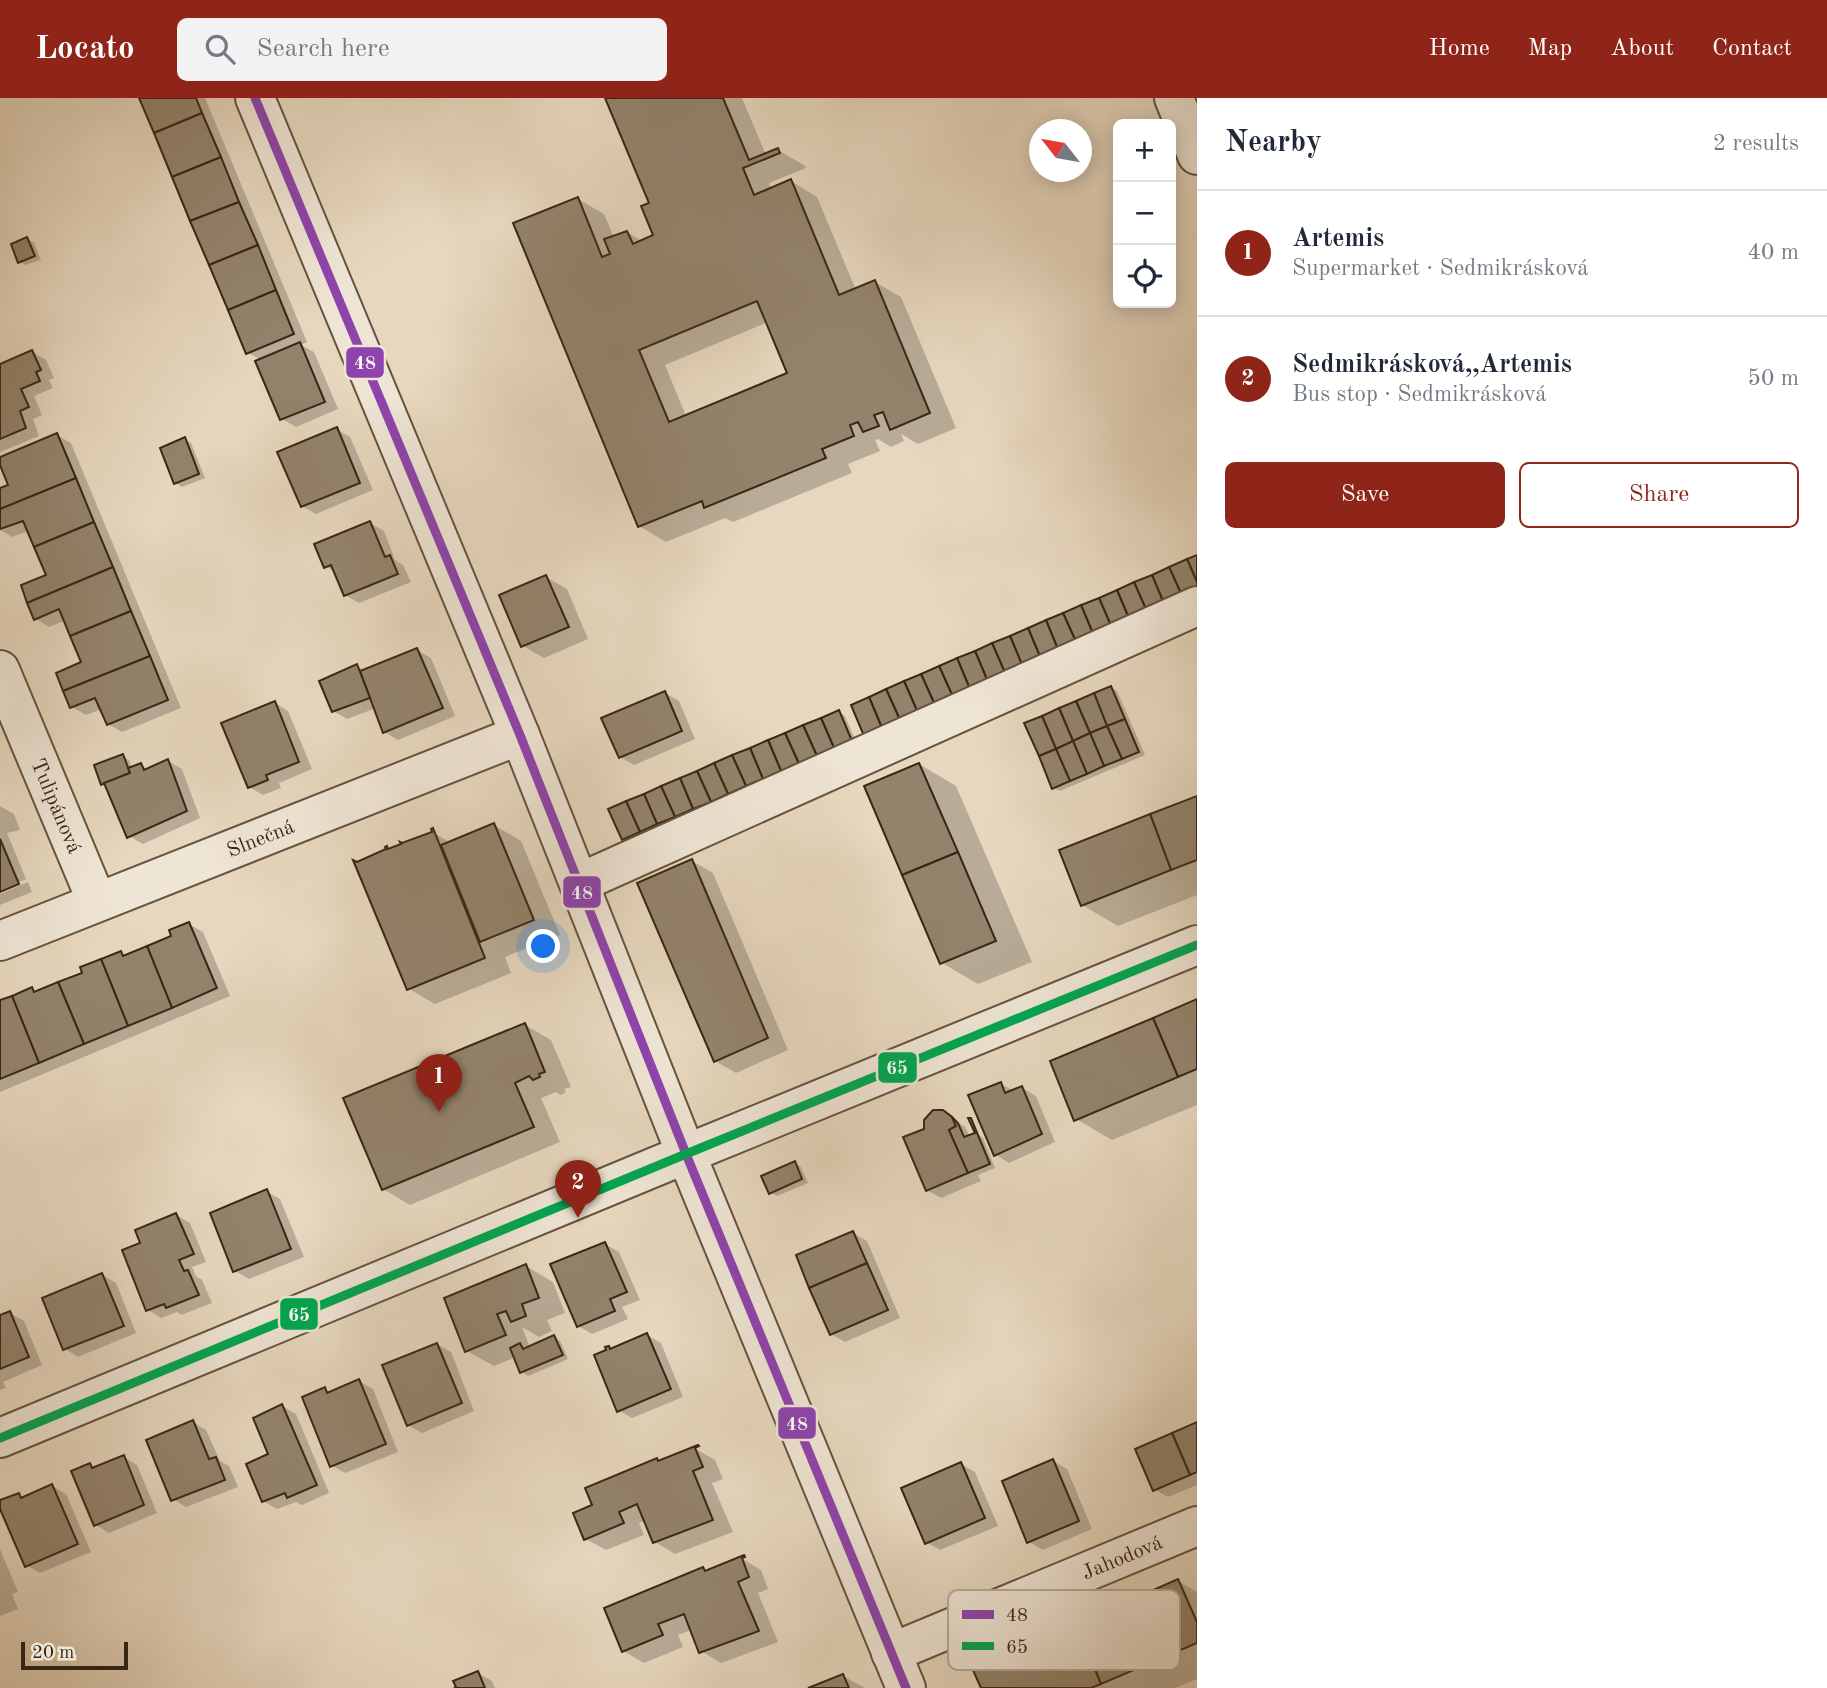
<!DOCTYPE html>
<meta charset="utf-8">
<style>
:root{--surface:#fff;--page:#f2f2f3;--text:#1f2937;--muted:#747a83;--line:#e0e1e3;--accent:#8f2418}
body{margin:0;font-family:"Old Standard TT",serif;background:var(--page);color:var(--text)}
.controls{position:absolute;right:21px;top:21px;display:grid;overflow:hidden;border-radius:10px;box-shadow:0 4px 18px #0003}
.controls button{width:63px;height:63px;display:grid;place-items:center;padding:0;border:0;border-bottom:2px solid var(--line);background:var(--surface);color:var(--text);font:35px sans-serif}
.compass{position:absolute;left:1029px;top:21px;width:63px;height:63px;border-radius:50%;background:var(--surface);box-shadow:0 4px 18px #0003;rotate:301deg}
.scale{position:absolute;left:21px;bottom:18px;width:107px;box-sizing:border-box;padding-left:7px;border:4px solid #392714;border-top:0;font-size:19px;line-height:24px;white-space:nowrap;color:#392714;-webkit-text-stroke:5px #efe5d5;paint-order:stroke}
.you{position:absolute;left:544px;top:849px;width:24px;height:24px;margin:-18px;border:5px solid #fff;border-radius:50%;background:#1a73e8;box-shadow:0 0 0 10px #1a73e833}
.badge{display:grid;place-items:center;width:46px;height:46px;border-radius:50%;background:var(--accent);color:#fff;font-size:23px;font-weight:700}
.pin{position:absolute;translate:-50% -58px;filter:drop-shadow(0 2px 4px #0008)}
.pin::after{content:'';position:absolute;top:37px;width:24px;height:21px;background:inherit;clip-path:polygon(0 0,100% 0,50% 100%)}
.list{margin:0;padding:0;list-style:none}
h2{display:flex;justify-content:space-between;align-items:center;height:91px;margin:0;padding:0 28px;font-size:30px}
h2 small{font-size:23px;font-weight:400;color:var(--muted)}
.list li{display:grid;grid-template-columns:46px 1fr auto;gap:21px;align-items:center;box-sizing:border-box;height:126px;padding:0 28px;border-top:2px solid var(--line)}
.list b{display:block;font-size:26px;white-space:nowrap}
.list p{margin:0;font-size:23px;white-space:nowrap;color:var(--muted)}
.list em{font-size:23px;font-style:normal;color:var(--muted)}
.actions{display:flex;gap:14px;padding:21px 28px}
.actions a{flex:1;padding:16px 0;border:2px solid var(--accent);border-radius:10px;text-align:center;font-size:24px;color:var(--accent)}
.actions .main{background:var(--accent);color:#fff}
.icon{flex:none;width:38px;height:38px;fill:none;stroke:currentColor;stroke-width:2;stroke-linecap:round;stroke-linejoin:round}
.map{position:relative;flex:none;width:1197px;height:1590px;overflow:hidden}
header{display:flex;align-items:center;gap:42px;box-sizing:border-box;height:98px;padding:0 35px;background:var(--accent);color:#fff}
header strong{font-size:33px}
nav{display:flex;gap:38px;margin-inline-start:auto;font-size:24px}
.search{width:490px;height:63px;background:var(--page);display:flex;align-items:center;gap:18px;box-sizing:border-box;padding:0 24px;border-radius:10px;color:var(--muted);font-size:26px}
main{display:flex}
aside{flex:1;background:var(--surface)}
.map>svg:first-child{display:block}
.shadow{fill:#0003;fill-rule:evenodd}
.building{fill:#93836c;stroke:#392714;stroke-width:2;fill-rule:evenodd}
.lines{fill:none;stroke-linecap:round;stroke-linejoin:round}
.minor-casing{stroke:#64533e;stroke-width:42}
.minor{stroke:#efe5d5;stroke-width:38}
.bus-1-casing{stroke:#efe5d5;stroke-width:14}
.bus-2-casing{stroke:#efe5d5;stroke-width:14}
.bus-1{stroke:#8e44ad;stroke-width:9}
.bus-2{stroke:#00a651;stroke-width:9}
.labels{text-anchor:middle;stroke-width:5;stroke-linejoin:round;paint-order:stroke}
.street-label{font-size:21px;fill:#392714;stroke:#efe5d5}
.key{fill:#efe5d5;stroke:#b8ac9b;stroke-width:2}
.key-label{font-size:19px;fill:#392714}
.line-badge{stroke:#efe5d5;stroke-width:2.5}
.badge-label{font-size:19px;text-anchor:middle;font-weight:bold;fill:#fff}
</style>
<header>
<strong>Locato</strong>
<div class="search"><svg class="icon" aria-label="search" viewBox="0 0 24 24"><circle cx="10" cy="10" r="6"/><path d="M15 15l6 6"/></svg>Search here</div>
<nav><a>Home</a><a>Map</a><a>About</a><a>Contact</a></nav>
</header>
<main>
<div class="map">
<svg width="1197" height="1590" viewBox="0 0 1197 1590">
<rect width="100%" height="100%" fill="#e7d7be"/>
<filter id="stains"><feTurbulence type="fractalNoise" baseFrequency=".00286" numOctaves="4"/><feColorMatrix values="0 0 0 0 .2 0 0 0 0 .09 0 0 0 0 .02 0 0 0 .5 -.17"/></filter>
<radialGradient id="worn" r=".72"><stop offset=".6" stop-color="#630" stop-opacity="0"/><stop offset="1" stop-color="#630" stop-opacity=".3"/></radialGradient>
<g class="shadow">
<polygon points="141,0 205,0 307,244 301,247 314,254 338,311 296,329 282,321 261,262 248,255"/>
<path d="M607,0H742L766,57L778,52L804,67L806,70L769,85L771,91L791,83L817,99L856,192L875,184L901,199L956,330L918,346L901,336L904,343L891,349L878,341L875,342L880,353L848,366L852,375L733,424L725,420L666,444L639,428L578,101L604,116L614,140L627,134L642,143L655,138L651,106ZM768,224L790,275L686,318L665,267Z"/>
<polygon points="27,141 34,145 41,162 25,167 19,163"/>
<polygon points="32,254 46,262 54,280 49,282 53,290 34,298 42,317 33,321 39,338 0,354 0,268"/>
<polygon points="336,331 350,339 373,392 316,416 302,408"/>
<polygon points="57,337 71,345 181,610 122,634 108,626 102,611 86,617 72,609 83,565 66,522 49,529 36,521 48,478 29,433 12,439 0,432 0,392 10,388 0,361"/>
<polygon points="184,341 191,345 205,380 182,389 176,385"/>
<polygon points="370,425 384,433 395,462 403,467 411,484 359,505 345,497 336,475 326,468"/>
<polygon points="546,479 567,491 588,541 544,560 523,548"/>
<polygon points="417,552 431,560 455,618 398,642 385,634 376,610 347,621 333,613 357,568 365,573"/>
<polygon points="1111,590 1117,593 1145,657 1060,693 1054,690"/>
<polygon points="665,595 679,603 695,641 634,667 620,659"/>
<polygon points="275,605 288,613 312,671 279,685 281,690 263,697 249,689"/>
<polygon points="839,614 845,618 857,646 630,744 623,741"/>
<polygon points="122,658 129,662 132,670 140,667 149,672 168,663 182,671 200,720 143,746 129,738 108,688 103,686"/>
<polygon points="919,666 956,688 1032,864 978,886 942,865"/>
<polygon points="1197,700 1197,797 1118,828 1082,807"/>
<polygon points="0,708 14,716 20,732 7,735 26,781 0,792"/>
<polygon points="494,727 521,743 560,837 505,859 511,875 435,906 409,891 434,735 451,745"/>
<polygon points="692,763 713,775 788,952 736,975 715,963"/>
<polygon points="28,784 32,794 0,807 0,796"/>
<polygon points="189,826 203,834 230,898 0,994 0,904 32,891 38,895 85,876 121,855 127,858 174,839"/>
<polygon points="1197,903 1197,1007 1112,1042 1076,1021"/>
<polygon points="525,927 551,942 571,989 564,991 566,994 561,997 556,994 541,1000 560,1044 410,1107 383,1091"/>
<polygon points="1001,986 1014,993 1022,990 1036,998 1055,1044 1009,1065 996,1057"/>
<polygon points="942,1014 965,1029 970,1039 976,1036 983,1040 995,1070 978,1077 981,1083 941,1100 927,1092 926,1032"/>
<polygon points="794,1065 801,1069 808,1085 777,1098 770,1094"/>
<polygon points="266,1093 280,1101 304,1159 249,1181 235,1173"/>
<polygon points="176,1117 190,1125 206,1164 192,1169 196,1178 202,1182 212,1205 181,1217 177,1214 161,1220 148,1212 143,1145"/>
<polygon points="853,1135 867,1143 900,1220 845,1244 831,1236"/>
<polygon points="605,1146 619,1154 640,1202 622,1209 628,1221 592,1236 578,1228"/>
<polygon points="526,1168 553,1184 565,1215 547,1222 552,1233 539,1239 522,1229 530,1250 554,1239 560,1243 568,1261 528,1278 521,1274 516,1259 494,1268 467,1253"/>
<polygon points="102,1177 116,1185 136,1235 78,1259 65,1251"/>
<polygon points="10,1215 24,1223 42,1267 3,1284 6,1290 0,1292 0,1219"/>
<polygon points="647,1237 661,1245 683,1299 632,1320 618,1312 609,1250 612,1252"/>
<polygon points="437,1246 451,1254 474,1313 422,1335 408,1327"/>
<polygon points="359,1283 373,1291 398,1354 345,1375 331,1367 325,1291 331,1295"/>
<polygon points="282,1308 296,1316 329,1395 302,1407 296,1404 277,1411 263,1403 270,1357"/>
<polygon points="193,1324 206,1332 220,1363 229,1368 238,1389 186,1409 173,1401"/>
<polygon points="1197,1326 1197,1387 1168,1399 1154,1391"/>
<polygon points="694,1350 715,1362 723,1381 712,1385 733,1434 675,1456 655,1444 646,1422 639,1425 644,1437 606,1452 586,1441 660,1364"/>
<polygon points="124,1359 137,1367 157,1415 109,1435 96,1427 90,1367 96,1370"/>
<polygon points="1053,1363 1067,1371 1092,1431 1043,1452 1029,1444"/>
<polygon points="961,1366 975,1374 998,1428 940,1452 926,1444"/>
<polygon points="52,1388 66,1396 91,1454 40,1475 26,1467 0,1404 19,1397 24,1400"/>
<polygon points="0,1451 18,1494 12,1496 18,1511 0,1518"/>
<polygon points="741,1460 761,1472 768,1491 758,1495 778,1544 721,1565 701,1553 692,1532 678,1537 683,1549 644,1565 623,1553 703,1471 708,1474"/>
<polygon points="1178,1483 1197,1494 1197,1581 1175,1590 983,1590"/>
<polygon points="478,1575 492,1583 495,1590 458,1590"/>
<polygon points="843,1578 865,1590 813,1590"/>
</g>
<g class="building">
<polygon points="139,0 196,0 202,15 154,35"/>
<path d="M605,0H723L749,62L778,50L780,55L743,70L754,97L791,81L839,197L875,182L930,315L890,332L883,314L874,317L879,328L863,334L858,324L850,327L854,338L822,351L826,360L704,410L702,403L638,429L513,125L578,99L602,159L610,156L604,141L627,133L633,146L653,137L641,108L649,105ZM757,203L787,275L669,324L639,252Z"/>
<polygon points="202,15 221,59 172,79 154,35"/>
<polygon points="221,59 239,104 190,123 172,79"/>
<polygon points="239,104 258,147 209,167 190,123"/>
<polygon points="27,139 35,158 18,165 11,146"/>
<polygon points="258,147 276,192 228,212 209,167"/>
<polygon points="276,192 294,236 246,256 228,212"/>
<polygon points="300,244 325,304 280,322 255,263"/>
<polygon points="32,252 41,272 36,274 40,283 21,291 29,309 20,313 26,330 0,341 0,266"/>
<polygon points="337,329 360,385 301,409 277,354"/>
<polygon points="57,335 76,380 0,411 0,390 8,387 0,367 0,359"/>
<polygon points="185,339 199,376 174,386 160,350"/>
<polygon points="76,380 94,424 34,449 23,423 0,431 0,411"/>
<polygon points="370,423 385,459 390,457 398,476 344,498 331,467 324,470 314,446"/>
<polygon points="94,424 113,469 27,505 21,487 46,477 34,449"/>
<polygon points="1197,457 1197,484 1187,461"/>
<polygon points="1187,461 1197,484 1197,494 1183,500 1169,469"/>
<polygon points="113,469 131,513 70,538 59,511 34,522 27,505"/>
<polygon points="1169,469 1183,500 1165,508 1152,477"/>
<polygon points="546,477 569,529 521,549 499,497"/>
<polygon points="1152,477 1165,508 1148,516 1134,484"/>
<polygon points="1134,484 1148,516 1130,523 1117,492"/>
<polygon points="1117,492 1130,523 1112,530 1099,500"/>
<polygon points="1099,500 1112,530 1094,538 1081,507"/>
<polygon points="1081,507 1094,538 1077,546 1063,515"/>
<polygon points="131,513 150,558 63,593 56,575 81,564 70,538"/>
<polygon points="1063,515 1077,546 1059,554 1046,522"/>
<polygon points="1046,522 1059,554 1041,561 1028,530"/>
<polygon points="1028,530 1041,561 1023,569 1010,538"/>
<polygon points="1010,538 1023,569 1006,577 992,545"/>
<polygon points="992,545 1006,577 988,584 975,553"/>
<polygon points="417,550 443,610 383,635 360,573"/>
<polygon points="975,553 988,584 970,591 957,560"/>
<polygon points="150,558 168,602 107,627 95,600 70,610 63,593"/>
<polygon points="957,560 970,591 953,599 939,568"/>
<polygon points="357,566 370,600 332,614 319,583"/>
<polygon points="939,568 953,599 935,607 921,576"/>
<polygon points="921,576 935,607 918,615 904,583"/>
<polygon points="904,583 918,615 900,622 886,591"/>
<polygon points="1111,588 1125,621 1107,628 1094,595"/>
<polygon points="886,591 900,622 882,630 869,599"/>
<polygon points="665,593 682,633 619,660 601,620"/>
<polygon points="1094,595 1107,628 1090,635 1076,603"/>
<polygon points="869,599 882,630 864,638 851,607"/>
<polygon points="275,603 299,664 266,677 268,682 248,690 221,625"/>
<polygon points="1076,603 1090,635 1073,643 1059,610"/>
<polygon points="1059,610 1073,643 1056,651 1042,618"/>
<polygon points="839,612 852,643 834,650 821,620"/>
<polygon points="1042,618 1056,651 1039,658 1024,625"/>
<polygon points="821,620 834,650 817,658 803,627"/>
<polygon points="1125,621 1139,654 1122,661 1107,628"/>
<polygon points="803,627 817,658 799,666 785,635"/>
<polygon points="1107,628 1122,661 1104,668 1090,635"/>
<polygon points="785,635 799,666 781,673 768,642"/>
<polygon points="1090,635 1104,668 1087,676 1073,643"/>
<polygon points="768,642 781,673 763,681 750,650"/>
<polygon points="1073,643 1087,676 1070,683 1056,651"/>
<polygon points="750,650 763,681 746,688 732,657"/>
<polygon points="1056,651 1070,683 1052,691 1039,658"/>
<polygon points="123,656 130,675 101,687 94,667"/>
<polygon points="732,657 746,688 728,696 714,665"/>
<polygon points="168,661 187,713 127,740 104,685 130,675 128,670 141,665 144,672"/>
<polygon points="714,665 728,696 711,704 697,673"/>
<polygon points="919,665 958,754 902,777 864,688"/>
<polygon points="697,673 711,704 693,711 680,680"/>
<polygon points="680,680 693,711 675,719 661,688"/>
<polygon points="661,688 675,719 657,726 644,696"/>
<polygon points="644,696 657,726 640,734 626,703"/>
<polygon points="1197,698 1197,762 1171,772 1150,716"/>
<polygon points="626,703 640,734 622,742 608,711"/>
<polygon points="1150,716 1171,772 1081,808 1059,752"/>
<polygon points="494,725 534,822 480,844 441,747"/>
<polygon points="433,730 485,860 407,892 353,762 357,764 386,751 385,749 387,748 388,751 401,746 400,744 402,745 432,734 431,731"/>
<polygon points="0,741 19,786 0,794"/>
<polygon points="958,754 996,843 940,866 902,777"/>
<polygon points="692,761 768,940 714,964 637,785"/>
<polygon points="189,824 217,890 172,910 147,848 171,838 169,832"/>
<polygon points="147,848 172,910 128,928 101,861 121,853 123,858"/>
<polygon points="101,861 128,928 84,946 58,884 82,875 80,869"/>
<polygon points="58,884 84,946 39,965 12,898 32,889 34,894"/>
<polygon points="12,898 39,965 0,981 0,902"/>
<polygon points="1197,901 1197,971 1178,979 1153,920"/>
<polygon points="1153,920 1178,979 1074,1023 1050,963"/>
<polygon points="525,925 545,974 539,976 540,979 533,982 529,978 515,985 534,1029 382,1092 343,1000"/>
<polygon points="1001,984 1005,995 1022,988 1042,1036 994,1058 968,997"/>
<polygon points="933,1012 943,1012 952,1019 956,1028 949,1032 968,1075 926,1093 903,1039 924,1031 924,1022"/>
<polygon points="952,1019 958,1025 964,1039 975,1035 968,1020 971,1020 990,1066 968,1075 949,1032 956,1028"/>
<polygon points="795,1063 802,1081 769,1096 761,1078"/>
<polygon points="267,1091 291,1151 233,1174 210,1115"/>
<polygon points="176,1115 194,1156 179,1162 184,1173 188,1172 199,1197 166,1210 164,1206 146,1213 122,1152 140,1145 135,1132"/>
<polygon points="853,1133 867,1165 809,1190 796,1157"/>
<polygon points="605,1144 627,1194 610,1201 615,1213 577,1229 550,1166"/>
<polygon points="867,1165 888,1212 830,1237 809,1190"/>
<polygon points="526,1166 539,1200 522,1206 526,1218 511,1224 506,1213 497,1216 506,1237 465,1254 444,1200"/>
<polygon points="102,1175 124,1228 63,1252 42,1200"/>
<polygon points="10,1213 29,1259 0,1271 0,1217"/>
<polygon points="647,1235 671,1291 617,1314 594,1257 606,1252 605,1249 609,1248 610,1251"/>
<polygon points="554,1237 563,1257 520,1275 510,1250 520,1245 523,1251"/>
<polygon points="437,1245 462,1305 407,1328 382,1267"/>
<polygon points="359,1281 386,1346 330,1369 302,1299 325,1289 327,1295"/>
<polygon points="282,1306 317,1387 287,1400 285,1395 262,1404 246,1366 268,1356 253,1320"/>
<polygon points="193,1322 209,1361 216,1359 225,1382 171,1403 146,1342"/>
<polygon points="1197,1324 1197,1374 1190,1377 1172,1335"/>
<polygon points="1172,1335 1190,1377 1153,1393 1135,1351"/>
<polygon points="698,1347 699,1348 695,1350 703,1369 693,1373 713,1422 653,1445 637,1406 619,1414 624,1425 584,1442 573,1415 592,1407 585,1390 657,1360 658,1363"/>
<polygon points="124,1357 144,1407 94,1428 71,1373 90,1365 92,1370"/>
<polygon points="1053,1361 1079,1423 1027,1445 1002,1383"/>
<polygon points="961,1364 985,1420 925,1446 901,1390"/>
<polygon points="52,1386 78,1446 25,1469 0,1411 0,1402 19,1395 21,1400"/>
<polygon points="744,1457 745,1459 742,1460 749,1479 738,1484 759,1533 699,1555 684,1516 658,1526 663,1537 622,1554 604,1510 703,1469 705,1473"/>
<polygon points="1178,1481 1197,1524 1197,1545 1101,1586 1076,1526"/>
<polygon points="1076,1526 1101,1586 1091,1590 981,1590 972,1570"/>
<polygon points="478,1573 485,1590 454,1590 456,1589 453,1583"/>
<polygon points="843,1576 849,1590 808,1590"/>
</g>
<g class="lines">
<defs>
<g id="minor">
<polyline points="255,0 520,637 686,1056 906,1590"/>
<polyline points="1174,0 1197,57"/>
<path id="s1" d="M0,572L97,804"/>
<polyline points="579,785 1197,508"/>
<path id="s2" d="M0,843L520,637"/>
<polyline points="0,1340 686,1056 1197,847"/>
<path id="s3" d="M891,1555L1197,1428"/>
</g>
</defs>
<use href="#minor" class="minor-casing"/>
<use href="#minor" class="minor"/>
<defs>
<polyline id="bus-1" points="255,0 520,637 686,1056 906,1590"/>
<polyline id="bus-2" points="0,1340 686,1056 1197,847"/>
</defs>
<use href="#bus-1" class="bus-1-casing"/>
<use href="#bus-2" class="bus-2-casing"/>
<use href="#bus-1" class="bus-1"/>
<use href="#bus-2" class="bus-2"/>
</g>
<g class="labels">
<g class="street-label">
<text dy="7" stroke="none"><textPath href="#s1" startOffset="147">Tulipánová</textPath></text>
<text dy="7" stroke="none"><textPath href="#s2" startOffset="280">Slnečná</textPath></text>
<text dy="7" stroke="none"><textPath href="#s3" startOffset="250">Jahodová</textPath></text>
</g>
</g>
<rect x="948" y="1492" width="232" height="80" rx="10" class="key"/>
<rect x="962" y="1512" width="32" height="9" fill="#8e44ad"/>
<rect x="962" y="1544" width="32" height="8" fill="#00a651"/>
<g class="key-label">
<text x="1006" y="1523">48</text>
<text x="1006" y="1555">65</text>
</g>
<g class="line-badge">
<rect x="345" y="248" width="40" height="33" rx="7" fill="#8e44ad"/>
<rect x="562" y="777" width="40" height="34" rx="7" fill="#8e44ad"/>
<rect x="877" y="953" width="41" height="33" rx="7" fill="#00a651"/>
<rect x="279" y="1199" width="40" height="34" rx="7" fill="#00a651"/>
<rect x="777" y="1308" width="40" height="34" rx="7" fill="#8e44ad"/>
</g>
<g class="badge-label">
<text x="365" y="271">48</text>
<text x="582" y="801">48</text>
<text x="897" y="976">65</text>
<text x="299" y="1223">65</text>
<text x="797" y="1332">48</text>
</g>
<rect width="100%" height="100%" filter="url(#stains)"/>
<rect width="100%" height="100%" fill="url(#worn)"/>
</svg>
<div class="controls">
<button>+</button>
<button>−</button>
<button><svg class="icon" aria-label="locate" viewBox="0 0 24 24"><circle cx="12" cy="12" r="6"/><path d="M12 2v4M12 18v4M2 12h4M18 12h4"/></svg></button>
</div>
<svg class="compass" viewBox="-18 -18 36 36"><path d="M0-13l5 13h-10z" fill="#e53935"/><path d="M0 13l5-13h-10z" fill="#747a83"/></svg>
<div class="scale">20 m</div>
<div class="you"></div>
<div class="pin badge" style="left:439px;top:1014px">1</div>
<div class="pin badge" style="left:578px;top:1120px">2</div>
</div>
<aside>
<h2>Nearby<small>2 results</small></h2>
<ul class="list">
<li><span class="badge">1</span><div><b>Artemis</b><p>Supermarket · Sedmikrásková</p></div><em>40 m</em></li>
<li><span class="badge">2</span><div><b>Sedmikrásková,,Artemis</b><p>Bus stop · Sedmikrásková</p></div><em>50 m</em></li>
</ul>
<div class="actions"><a class="main">Save</a><a>Share</a></div>
</aside>
</main>
